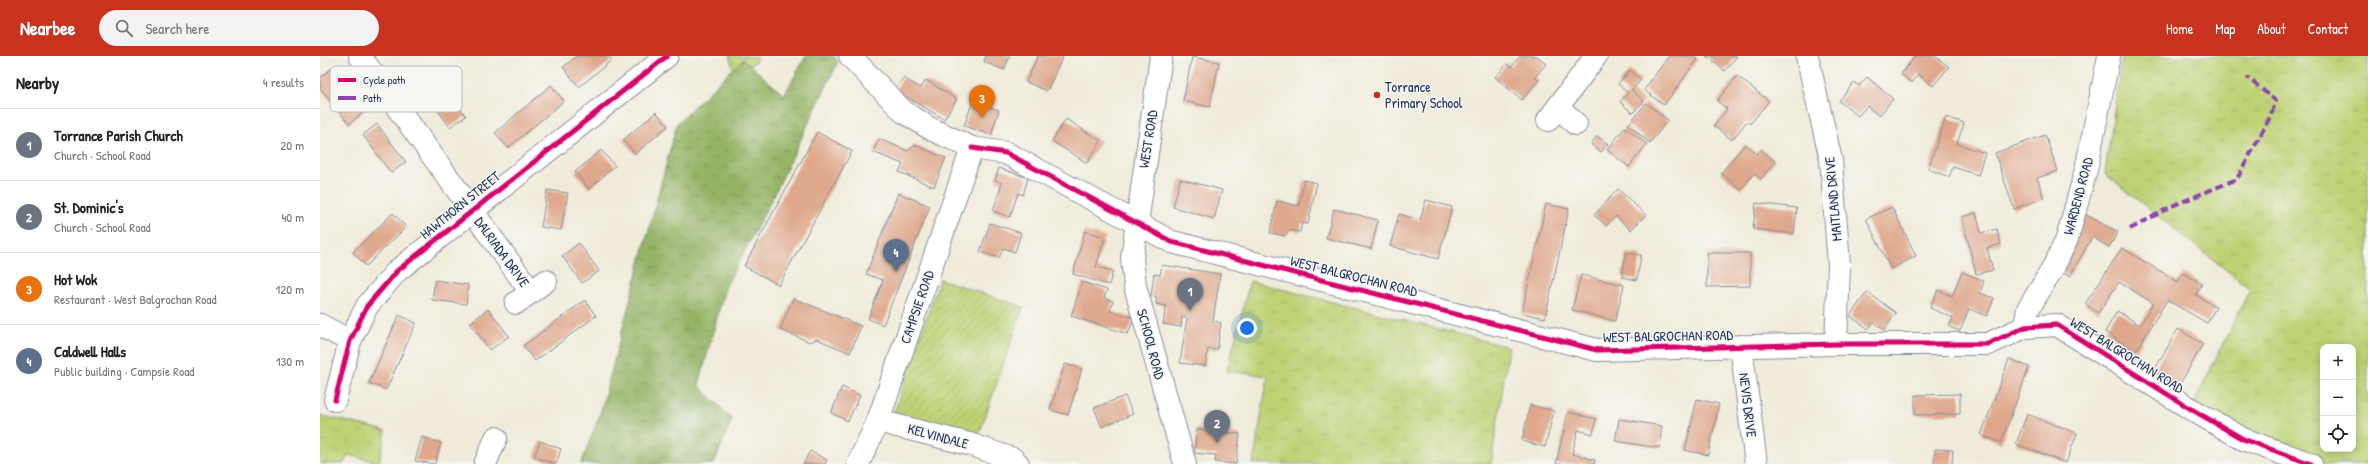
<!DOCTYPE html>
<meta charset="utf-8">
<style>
:root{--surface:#fff;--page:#f2f2f2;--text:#222;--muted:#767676;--line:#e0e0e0;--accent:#c8321e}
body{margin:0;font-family:"Patrick Hand",sans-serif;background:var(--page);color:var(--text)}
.controls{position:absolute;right:12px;bottom:12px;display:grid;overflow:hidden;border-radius:8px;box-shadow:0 2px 10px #0003}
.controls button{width:36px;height:36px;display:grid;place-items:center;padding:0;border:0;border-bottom:1px solid var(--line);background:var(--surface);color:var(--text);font:20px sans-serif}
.you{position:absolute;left:927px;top:272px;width:14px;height:14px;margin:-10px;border:3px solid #fff;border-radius:50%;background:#1a73e8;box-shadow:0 0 0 6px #1a73e833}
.badge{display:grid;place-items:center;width:26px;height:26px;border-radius:50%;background:var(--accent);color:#fff;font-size:13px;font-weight:700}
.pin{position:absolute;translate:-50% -33px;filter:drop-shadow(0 1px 2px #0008)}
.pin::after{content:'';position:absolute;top:21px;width:14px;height:12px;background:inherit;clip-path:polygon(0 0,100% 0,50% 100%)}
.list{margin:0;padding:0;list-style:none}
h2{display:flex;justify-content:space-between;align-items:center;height:52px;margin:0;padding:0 16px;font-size:17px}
h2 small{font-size:13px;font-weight:400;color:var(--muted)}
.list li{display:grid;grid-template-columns:26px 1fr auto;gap:12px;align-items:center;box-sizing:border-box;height:72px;padding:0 16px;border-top:1px solid var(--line)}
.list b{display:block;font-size:15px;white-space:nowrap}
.list p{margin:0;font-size:13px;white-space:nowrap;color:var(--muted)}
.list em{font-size:13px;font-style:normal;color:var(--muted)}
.icon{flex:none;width:22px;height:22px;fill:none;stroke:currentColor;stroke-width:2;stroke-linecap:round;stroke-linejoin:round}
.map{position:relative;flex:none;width:2048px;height:408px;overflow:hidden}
header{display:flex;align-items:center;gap:24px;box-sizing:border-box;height:56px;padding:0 20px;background:var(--accent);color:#fff}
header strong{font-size:19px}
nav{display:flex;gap:22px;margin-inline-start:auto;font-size:14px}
.search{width:280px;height:36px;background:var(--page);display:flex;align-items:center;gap:10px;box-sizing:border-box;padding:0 14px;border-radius:22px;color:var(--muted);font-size:15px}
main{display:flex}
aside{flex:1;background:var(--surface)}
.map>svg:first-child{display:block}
.grass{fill:url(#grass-tufts);stroke:#6c806a;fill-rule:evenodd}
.forest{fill:url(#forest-crowns);stroke:#587262}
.garden{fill:url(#garden-furrows);stroke:#6c806a}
.building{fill:#dfa88c}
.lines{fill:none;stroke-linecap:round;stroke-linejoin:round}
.street-casing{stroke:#868d9c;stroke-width:24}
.secondary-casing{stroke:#868d9c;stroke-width:24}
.street{stroke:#fff;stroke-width:22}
.secondary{stroke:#fff;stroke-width:22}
.quiet{stroke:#8e44ad;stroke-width:4;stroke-dasharray:8 4;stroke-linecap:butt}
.cycleway-casing{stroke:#f6f6f2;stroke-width:8}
.cycleway{stroke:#d6006c;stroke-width:5}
.poi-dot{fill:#c8321e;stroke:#f6f6f2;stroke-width:1.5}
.labels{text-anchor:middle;stroke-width:3;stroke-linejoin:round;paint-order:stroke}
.poi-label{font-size:14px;fill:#1b2f5e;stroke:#f6f6f2;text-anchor:start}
.street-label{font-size:14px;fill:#1b2f5e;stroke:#f6f6f2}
.key{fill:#f6f6f2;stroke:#b4bac6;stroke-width:1}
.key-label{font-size:11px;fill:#1b2f5e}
</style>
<header>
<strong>Nearbee</strong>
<div class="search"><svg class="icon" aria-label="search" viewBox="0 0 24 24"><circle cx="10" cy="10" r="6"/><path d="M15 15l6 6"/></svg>Search here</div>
<nav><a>Home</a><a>Map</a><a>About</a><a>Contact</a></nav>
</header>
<main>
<aside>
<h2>Nearby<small>4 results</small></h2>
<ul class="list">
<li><span class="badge" style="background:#6b7280">1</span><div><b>Torrance Parish Church</b><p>Church · School Road</p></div><em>20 m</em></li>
<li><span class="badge" style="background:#6b7280">2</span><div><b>St. Dominic's</b><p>Church · School Road</p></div><em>40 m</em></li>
<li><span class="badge" style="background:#e8710a">3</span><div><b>Hot Wok</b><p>Restaurant · West Balgrochan Road</p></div><em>120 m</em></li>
<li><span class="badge" style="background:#5c6f8a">4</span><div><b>Caldwell Halls</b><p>Public building · Campsie Road</p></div><em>130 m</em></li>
</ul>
</aside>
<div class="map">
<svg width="2048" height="408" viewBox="0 0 2048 408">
<defs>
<pattern id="grass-tufts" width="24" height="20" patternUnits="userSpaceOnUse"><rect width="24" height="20" fill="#bed275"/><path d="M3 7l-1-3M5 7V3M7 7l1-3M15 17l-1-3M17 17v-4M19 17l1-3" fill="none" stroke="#a3b568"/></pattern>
<pattern id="forest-crowns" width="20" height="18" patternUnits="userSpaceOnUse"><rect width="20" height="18" fill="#96b466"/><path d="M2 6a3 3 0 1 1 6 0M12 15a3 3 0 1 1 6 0" fill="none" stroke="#7a9357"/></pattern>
<pattern id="garden-furrows" width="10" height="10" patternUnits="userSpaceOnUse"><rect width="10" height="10" fill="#bed275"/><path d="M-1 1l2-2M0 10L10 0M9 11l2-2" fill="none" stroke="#a3b568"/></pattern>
</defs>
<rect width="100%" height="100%" fill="#f6f6f2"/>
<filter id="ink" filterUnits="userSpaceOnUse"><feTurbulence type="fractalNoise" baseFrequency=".025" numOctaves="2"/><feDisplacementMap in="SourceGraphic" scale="8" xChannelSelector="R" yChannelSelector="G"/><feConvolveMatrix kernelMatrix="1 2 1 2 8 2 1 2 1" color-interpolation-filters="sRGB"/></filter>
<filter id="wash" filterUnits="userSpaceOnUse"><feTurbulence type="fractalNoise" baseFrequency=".012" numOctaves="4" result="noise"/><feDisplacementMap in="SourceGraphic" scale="16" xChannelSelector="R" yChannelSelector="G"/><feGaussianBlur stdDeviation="0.9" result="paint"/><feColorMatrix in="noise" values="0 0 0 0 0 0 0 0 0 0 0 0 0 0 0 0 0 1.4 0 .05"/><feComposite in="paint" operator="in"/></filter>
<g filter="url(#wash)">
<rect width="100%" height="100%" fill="#f0ebd9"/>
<g class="grass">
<polygon points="409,0 438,0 435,6 416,20"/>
<path d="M1802,0H2048V408H1991L1871,353L1930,233L1785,118ZM2003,291H2033V393H2003Z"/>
<polygon points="930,225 1189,291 1171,408 933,408 948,320 907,315"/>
<polygon points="0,359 66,375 59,406 28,399 23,408 0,408"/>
</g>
<polygon class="forest" points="486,0 514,0 518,6 454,139 405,232 379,329 412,363 394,408 261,408 280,358 357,67 423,3 464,39"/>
<polygon class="garden" points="620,223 703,251 657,384 574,356"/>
<g id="blocks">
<g class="building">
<polygon points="257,0 288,0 292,4 259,31 243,11"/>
<polygon points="666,0 690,0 684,14 664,6"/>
<polygon points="718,0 743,0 727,35 706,26"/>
<polygon points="1200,0 1217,0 1226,8 1215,21 1219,24 1202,44 1175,21 1187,8 1191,11"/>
<polygon points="1349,0 1374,0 1378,3 1344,49 1324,34"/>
<polygon points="1386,0 1417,0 1405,15"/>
<polygon points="1595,0 1615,0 1629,11 1613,30 1598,18 1592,27 1581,18"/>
<polygon points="872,1 899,6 890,51 863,45"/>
<polygon points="13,11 47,53 29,68 0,32 0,22"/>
<polygon points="1310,14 1321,24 1312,34 1324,45 1313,57 1300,46 1308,37 1298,28"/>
<polygon points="1417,20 1449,45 1430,68 1427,65 1412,84 1394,70 1407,53 1397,45"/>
<polygon points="117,21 146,60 130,71 102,33"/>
<polygon points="1547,21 1573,43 1559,60 1547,50 1538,60 1519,45 1534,26 1539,30"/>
<polygon points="583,22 601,32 606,24 637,43 624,63 575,34"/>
<polygon points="231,29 244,45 188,92 175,77"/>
<polygon points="653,45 679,54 671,79 644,70"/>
<polygon points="1326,47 1348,64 1330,87 1308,69"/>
<polygon points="336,56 348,70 315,98 303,84"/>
<polygon points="1626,61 1644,67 1637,88 1665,97 1658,119 1633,111 1629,121 1608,113"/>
<polygon points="746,63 781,85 767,107 732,85"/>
<polygon points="57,68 86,106 71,117 43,79"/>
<polygon points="1305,71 1327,88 1309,111 1287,94"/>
<polygon points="497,76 532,95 459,229 424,210"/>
<polygon points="1725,79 1738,115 1717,122 1724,142 1694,153 1675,97"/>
<polygon points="1277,80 1288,88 1281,96 1271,88"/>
<polygon points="559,83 588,95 595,89 626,102 614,131 579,116 583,108 553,96"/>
<polygon points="1425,88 1437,98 1441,93 1455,105 1441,123 1434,117 1421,134 1401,117"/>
<polygon points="281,94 295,110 269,133 255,116"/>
<polygon points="679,112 708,122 703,139 698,137 690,161 673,155 682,127 675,124"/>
<polygon points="860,123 902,134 894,163 853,151"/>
<polygon points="984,124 997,127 988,168 982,167 980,176 970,174 965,180 950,177 957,145 979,150"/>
<polygon points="1298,133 1326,159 1311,174 1296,160 1286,170 1274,159"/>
<polygon points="227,134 248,137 241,174 221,171"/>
<polygon points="578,137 610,150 563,269 548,263 563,224 546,218"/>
<polygon points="1106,144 1132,151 1118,203 1070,190 1079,158 1100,164"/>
<polygon points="1436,147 1477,152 1474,178 1433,173"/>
<polygon points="1226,148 1249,153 1225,262 1202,257"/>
<polygon points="1572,151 1596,200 1571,213 1546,163"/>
<polygon points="1014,153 1058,164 1051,193 1006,182"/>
<polygon points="73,157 86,171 46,210 33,196"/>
<polygon points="1656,157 1661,177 1677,173 1681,188 1667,192 1673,214 1656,218 1642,161"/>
<polygon points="1766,159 1798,176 1789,191 1772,181 1750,220 1736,213"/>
<polygon points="670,167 701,177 695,196 683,192 679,202 660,196"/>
<polygon points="765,175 785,181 776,211 793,215 789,229 753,218"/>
<polygon points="259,187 279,215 262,227 242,200"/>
<polygon points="1802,192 1858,226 1863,217 1882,228 1876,239 1896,251 1887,267 1847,244 1816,295 1785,276 1797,255 1820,269 1833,247 1799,226 1778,257 1765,248"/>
<polygon points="1306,197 1321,199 1317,224 1302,221"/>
<polygon points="1387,197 1430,197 1430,230 1387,231"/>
<polygon points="842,209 900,218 893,265 901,267 897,294 888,293 885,310 860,307 867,262 862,261 861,271 843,268 846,250 836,248 837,241 831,240 834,218 840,219"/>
<polygon points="1642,216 1664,225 1660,237 1674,242 1667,260 1649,253 1640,275 1629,271 1633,262 1610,252 1618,234 1632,240"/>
<polygon points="1261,219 1304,229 1295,265 1252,254"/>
<polygon points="115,224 148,229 146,248 112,244"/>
<polygon points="762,226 787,234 784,242 793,245 790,255 814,262 808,278 751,260"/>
<polygon points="1547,236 1576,257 1564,274 1554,266 1548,273 1530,260"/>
<polygon points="473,242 541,270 530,297 497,283 490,286 460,274"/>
<polygon points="265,244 276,260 215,305 203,290"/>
<polygon points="168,253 189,280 170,294 150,267"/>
<polygon points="79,259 96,267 66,334 49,327"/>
<polygon points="1858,273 1883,288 1857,333 1832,318"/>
<polygon points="1689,303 1709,311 1681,387 1661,379"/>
<polygon points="745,308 762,313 748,359 730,354"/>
<polygon points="522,331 540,339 528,365 511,357"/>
<polygon points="1640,338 1640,358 1595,359 1595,339"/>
<polygon points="805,340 813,358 782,371 774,352"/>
<polygon points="1377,343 1399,348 1388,399 1365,394"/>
<polygon points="1210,349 1234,355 1225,391 1202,385"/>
<polygon points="1248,356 1276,363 1273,378 1258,374 1252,398 1275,404 1274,408 1236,408"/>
<polygon points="1707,358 1757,377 1746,407 1696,388"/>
<polygon points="1299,363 1342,370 1339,392 1295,385"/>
<polygon points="877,373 920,378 916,408 895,406 896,399 874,397"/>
<polygon points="102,381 121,387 115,408 95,405"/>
<polygon points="220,385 241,393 236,408 214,401"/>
<polygon points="1615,393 1633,394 1632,408 1614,408"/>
<polygon points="490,395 507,404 505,408 483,408"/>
</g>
</g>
</g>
<g filter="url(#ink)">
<use href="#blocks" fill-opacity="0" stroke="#868d9c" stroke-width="1"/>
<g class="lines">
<defs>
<g id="street">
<polyline points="40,0 211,236"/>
<polyline points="841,0 812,202 815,230 865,408"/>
<polyline points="1487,0 1511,104 1519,209 1516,288"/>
<polyline points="1238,51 1256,68"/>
<polyline points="1228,64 1276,0"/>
<polyline points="652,92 686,97 852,186 1277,294 1516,288 1668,288 1705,271 1737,269 1871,353 1923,383 1991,408"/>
<polyline points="196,247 226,225"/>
<polyline points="0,269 30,285"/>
<polyline points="1705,271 1708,253 1732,214 1747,183 1766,114 1789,0"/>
<polyline points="1421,290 1436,408"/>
<polyline points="15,344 30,285 47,250 77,215 347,0"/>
<polyline points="558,365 649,388 693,403 698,408"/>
<polyline points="165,408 176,382"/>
</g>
<polyline id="secondary" points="530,0 584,56 611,73 652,92 558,365 538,408"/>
</defs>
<use href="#street" class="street-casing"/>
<use href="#secondary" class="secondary-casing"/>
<use href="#street" class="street"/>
<use href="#secondary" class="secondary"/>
<polyline class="quiet" points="1810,173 1852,150 1917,123 1949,63 1956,45 1927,21"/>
<defs>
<g id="cycleway">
<polyline points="652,92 686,97 852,186 1277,294 1516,288 1668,288 1705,271 1737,269 1871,353 1923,383 1991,408"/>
<polyline points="15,344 30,285 47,250 77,215 347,0"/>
</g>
</defs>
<use href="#cycleway" class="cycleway-casing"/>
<use href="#cycleway" class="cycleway"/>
</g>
</g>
<circle class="poi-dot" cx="1057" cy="39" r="4"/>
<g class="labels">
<g class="poi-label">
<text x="1065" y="36">Torrance<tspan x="1065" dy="16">Primary School</tspan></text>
</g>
<g class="street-label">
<text transform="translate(828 83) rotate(-81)" y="5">WEST ROAD</text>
<text transform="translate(1758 140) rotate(-75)" y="5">WARDEND ROAD</text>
<text transform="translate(1513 143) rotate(-95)" y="5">MAITLAND DRIVE</text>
<text transform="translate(140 149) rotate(-39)" y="5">HAWTHORN STREET</text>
<text transform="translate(182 196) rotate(54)" y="5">DALRIADA DRIVE</text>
<text transform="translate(1034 220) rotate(14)" y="5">WEST BALGROCHAN ROAD</text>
<text transform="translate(597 251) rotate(-71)" y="5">CAMPSIE ROAD</text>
<text transform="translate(1348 280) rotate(-1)" y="5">WEST BALGROCHAN ROAD</text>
<text transform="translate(831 288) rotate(75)" y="5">SCHOOL ROAD</text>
<text transform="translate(1807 299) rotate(32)" y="5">WEST BALGROCHAN ROAD</text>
<text transform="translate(1428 349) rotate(83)" y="5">NEVIS DRIVE</text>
<text transform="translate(618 380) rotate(15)" y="5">KELVINDALE</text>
</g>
</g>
<rect x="10" y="10" width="132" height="46" rx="6" class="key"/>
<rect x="18" y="22" width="18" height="4" fill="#d6006c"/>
<rect x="18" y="40" width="18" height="4" fill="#8e44ad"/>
<g class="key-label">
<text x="43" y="28">Cycle path</text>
<text x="43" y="46">Path</text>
</g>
</svg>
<div class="controls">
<button>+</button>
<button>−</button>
<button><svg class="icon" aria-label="locate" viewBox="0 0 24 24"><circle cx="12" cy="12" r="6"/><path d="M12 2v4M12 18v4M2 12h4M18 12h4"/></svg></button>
</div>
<div class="you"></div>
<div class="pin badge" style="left:870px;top:255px;background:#6b7280">1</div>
<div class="pin badge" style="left:897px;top:387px;background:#6b7280">2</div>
<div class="pin badge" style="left:662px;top:62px;background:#e8710a">3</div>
<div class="pin badge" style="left:576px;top:216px;background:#5c6f8a">4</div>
</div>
</main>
